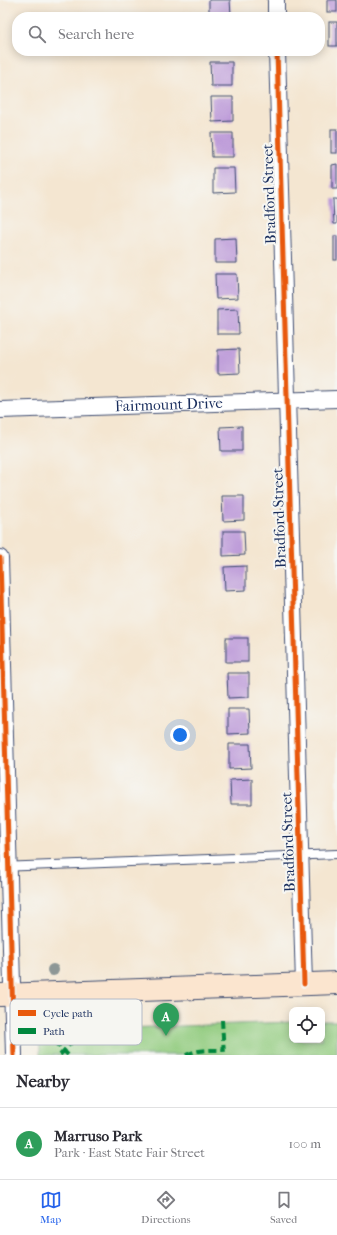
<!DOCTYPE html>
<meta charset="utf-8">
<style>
:root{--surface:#fff;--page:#f2f2f3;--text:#2b2b33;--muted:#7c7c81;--line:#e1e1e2;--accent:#2563eb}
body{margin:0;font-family:"IM FELL French Canon",serif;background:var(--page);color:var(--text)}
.controls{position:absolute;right:12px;bottom:12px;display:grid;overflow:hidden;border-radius:8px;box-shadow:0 2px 10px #0003}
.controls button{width:36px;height:36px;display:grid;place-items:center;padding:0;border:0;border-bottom:1px solid var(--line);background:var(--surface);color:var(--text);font:20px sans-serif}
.you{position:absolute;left:180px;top:735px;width:14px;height:14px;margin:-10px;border:3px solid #fff;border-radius:50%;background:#1a73e8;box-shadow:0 0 0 6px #1a73e833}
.badge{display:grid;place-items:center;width:26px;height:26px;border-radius:50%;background:var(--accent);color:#fff;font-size:13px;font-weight:700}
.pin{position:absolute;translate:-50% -33px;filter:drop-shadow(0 1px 2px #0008)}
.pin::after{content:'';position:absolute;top:21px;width:14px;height:12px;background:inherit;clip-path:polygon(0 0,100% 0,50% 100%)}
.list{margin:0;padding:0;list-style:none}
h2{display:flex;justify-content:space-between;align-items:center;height:52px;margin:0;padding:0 16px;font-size:17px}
h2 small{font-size:13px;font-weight:400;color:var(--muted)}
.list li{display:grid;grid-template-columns:26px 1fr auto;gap:12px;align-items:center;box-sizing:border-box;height:72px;padding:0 16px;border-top:1px solid var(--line)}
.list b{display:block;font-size:15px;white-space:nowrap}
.list p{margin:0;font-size:13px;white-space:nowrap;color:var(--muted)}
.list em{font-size:13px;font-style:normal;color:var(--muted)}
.icon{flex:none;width:22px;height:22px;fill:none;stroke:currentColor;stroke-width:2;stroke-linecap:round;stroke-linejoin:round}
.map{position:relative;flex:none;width:337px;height:1055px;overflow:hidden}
.search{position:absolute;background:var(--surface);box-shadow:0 2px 10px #0003;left:12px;right:12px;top:12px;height:44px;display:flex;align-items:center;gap:10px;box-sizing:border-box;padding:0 14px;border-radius:16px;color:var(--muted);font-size:15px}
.sheet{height:124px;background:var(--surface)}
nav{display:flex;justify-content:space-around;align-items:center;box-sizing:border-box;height:56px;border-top:1px solid var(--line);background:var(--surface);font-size:11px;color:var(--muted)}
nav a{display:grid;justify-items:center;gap:2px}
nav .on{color:var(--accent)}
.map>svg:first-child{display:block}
.green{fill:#93cc80;stroke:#577e6f}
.building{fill:#be9cd9}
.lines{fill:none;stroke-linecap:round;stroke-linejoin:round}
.lane-casing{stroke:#3c4a6f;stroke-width:10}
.street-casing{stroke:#3c4a6f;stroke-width:18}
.secondary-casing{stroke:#3c4a6f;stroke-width:24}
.lane{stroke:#fff;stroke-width:8}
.street{stroke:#fff;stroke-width:16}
.secondary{stroke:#fbe5cf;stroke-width:22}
.quiet{stroke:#00873e;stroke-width:4;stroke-dasharray:8 4;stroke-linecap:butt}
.cycleway-casing{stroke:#f6f6f2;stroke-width:8}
.cycleway{stroke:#e8590c;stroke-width:5}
.tree{fill:#8d9796}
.labels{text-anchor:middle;stroke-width:4;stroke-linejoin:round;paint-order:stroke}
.street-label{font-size:15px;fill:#1b2f5e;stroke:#f6f6f2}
.key{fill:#f6f6f2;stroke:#b4bac6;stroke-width:1}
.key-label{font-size:11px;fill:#1b2f5e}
</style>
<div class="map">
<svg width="337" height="1055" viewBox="0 0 337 1055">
<rect width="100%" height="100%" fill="#f6f6f2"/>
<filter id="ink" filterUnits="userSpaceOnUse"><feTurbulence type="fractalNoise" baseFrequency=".025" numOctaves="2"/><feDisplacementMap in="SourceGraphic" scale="8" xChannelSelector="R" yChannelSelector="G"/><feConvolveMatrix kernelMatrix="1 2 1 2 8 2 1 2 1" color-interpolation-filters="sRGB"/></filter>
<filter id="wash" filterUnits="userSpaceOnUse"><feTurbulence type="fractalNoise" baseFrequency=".012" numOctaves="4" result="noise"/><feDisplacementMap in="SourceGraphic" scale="16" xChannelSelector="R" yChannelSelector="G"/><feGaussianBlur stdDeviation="0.9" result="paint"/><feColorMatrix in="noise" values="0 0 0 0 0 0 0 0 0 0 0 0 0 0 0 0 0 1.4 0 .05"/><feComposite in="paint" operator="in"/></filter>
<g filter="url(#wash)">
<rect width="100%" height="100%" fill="#f4e6d1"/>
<polygon class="green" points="322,1021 337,1021 337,1055 40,1055 39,1031 292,1022 292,1040 322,1040"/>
<g id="blocks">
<g class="building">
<polygon points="209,0 230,0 231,15 209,15"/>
<rect x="327" y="0" width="10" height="12"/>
<rect x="329" y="22" width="8" height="24"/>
<polygon points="210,62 232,62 232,86 211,86"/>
<polygon points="211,97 233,97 233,121 212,122"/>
<rect x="331" y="129" width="6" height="24"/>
<polygon points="211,133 233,133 233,157 212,157"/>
<polygon points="337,164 337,189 332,189 332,165"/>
<polygon points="213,168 234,168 235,192 213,193"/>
<polygon points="333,199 337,199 337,224 334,224"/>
<rect x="334" y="236" width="3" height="24"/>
<polygon points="236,238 237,263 215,263 215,239"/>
<polygon points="215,274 237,274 238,298 216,299"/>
<polygon points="238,309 239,334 217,334 217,310"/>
<polygon points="239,349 240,373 218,374 218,350"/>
<polygon points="242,426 242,451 221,451 220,427"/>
<polygon points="222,496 244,496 244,520 223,521"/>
<polygon points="223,531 244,531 245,555 223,556"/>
<polygon points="246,566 246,590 225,591 224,567"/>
<rect x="226" y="638" width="22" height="24"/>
<polygon points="227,673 249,673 249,697 228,698"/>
<polygon points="228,709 249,709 250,733 228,734"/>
<polygon points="229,744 250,744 251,768 229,769"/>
<polygon points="252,779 252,804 231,804 230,780"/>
</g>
</g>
</g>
<g filter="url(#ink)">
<use href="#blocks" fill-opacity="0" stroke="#3c4a6f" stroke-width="1"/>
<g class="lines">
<defs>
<polyline id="lane" points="0,867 337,854"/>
<g id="street">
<polyline points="276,0 276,17"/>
<polyline points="277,51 304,984"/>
<path id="s1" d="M0,410L337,399"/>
<polyline points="0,558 14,1055"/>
</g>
<polyline id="secondary" points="0,995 337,983"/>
</defs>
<use href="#lane" class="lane-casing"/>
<use href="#street" class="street-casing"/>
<use href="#secondary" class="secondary-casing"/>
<use href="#lane" class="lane"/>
<use href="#street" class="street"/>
<use href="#secondary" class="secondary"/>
<g class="quiet">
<polyline points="222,1020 224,1055"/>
<polyline points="37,1025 68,1055"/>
<polyline points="60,1055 88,1024"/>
<path d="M186,1055C197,1049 212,1050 223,1050"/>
</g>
<defs>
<g id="cycleway">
<polyline points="277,51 304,984"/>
<polyline points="0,558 14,1055"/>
</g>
</defs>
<use href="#cycleway" class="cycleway-casing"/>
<use href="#cycleway" class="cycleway"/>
</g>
<circle class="tree" cx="53" cy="970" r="6"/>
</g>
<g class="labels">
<g class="street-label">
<text transform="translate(269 194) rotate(-92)" y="5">Bradford Street</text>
<text dy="5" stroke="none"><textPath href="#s1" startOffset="169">Fairmount Drive</textPath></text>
<text transform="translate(279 518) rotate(-92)" y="5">Bradford Street</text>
<text transform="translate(288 842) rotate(-92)" y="5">Bradford Street</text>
</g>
</g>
<rect x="10" y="999" width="132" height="46" rx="6" class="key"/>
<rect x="18" y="1010" width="18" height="6" fill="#e8590c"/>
<rect x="18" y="1028" width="18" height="6" fill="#00873e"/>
<g class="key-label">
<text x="43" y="1017">Cycle path</text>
<text x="43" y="1035">Path</text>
</g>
</svg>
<div class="controls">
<button><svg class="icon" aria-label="locate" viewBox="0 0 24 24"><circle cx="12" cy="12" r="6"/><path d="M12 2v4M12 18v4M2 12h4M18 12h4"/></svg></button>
</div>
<div class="you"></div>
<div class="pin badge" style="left:166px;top:1036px;background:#2e9e5b">A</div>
<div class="search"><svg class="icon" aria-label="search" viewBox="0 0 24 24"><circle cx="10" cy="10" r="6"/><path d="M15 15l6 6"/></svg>Search here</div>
</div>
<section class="sheet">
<h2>Nearby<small></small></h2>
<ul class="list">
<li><span class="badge" style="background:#2e9e5b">A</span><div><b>Marruso Park</b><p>Park · East State Fair Street</p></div><em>100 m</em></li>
</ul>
</section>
<nav>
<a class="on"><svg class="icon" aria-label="map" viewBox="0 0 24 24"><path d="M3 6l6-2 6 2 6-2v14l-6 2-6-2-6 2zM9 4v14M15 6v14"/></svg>Map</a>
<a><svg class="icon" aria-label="directions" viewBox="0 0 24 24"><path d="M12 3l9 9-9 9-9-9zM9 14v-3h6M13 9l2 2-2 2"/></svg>Directions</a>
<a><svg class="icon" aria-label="saved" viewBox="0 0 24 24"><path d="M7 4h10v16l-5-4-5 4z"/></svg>Saved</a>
</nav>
